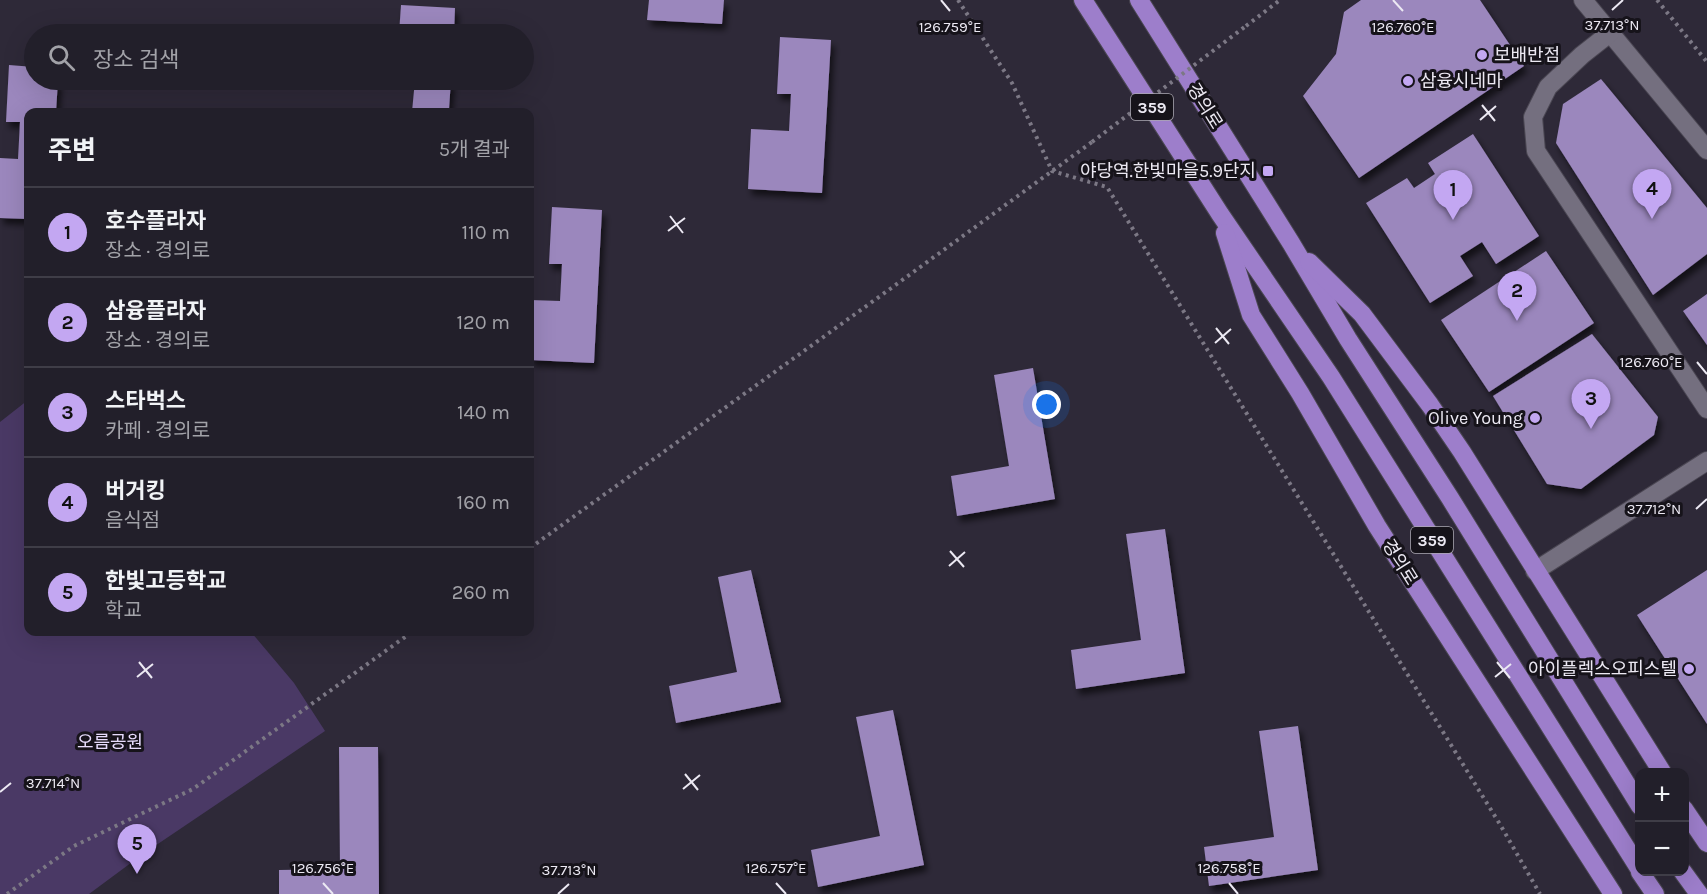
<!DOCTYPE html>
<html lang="ko">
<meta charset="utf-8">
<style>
:root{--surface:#221f2a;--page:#2a2732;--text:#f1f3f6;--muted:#a2a2a8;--line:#3f3d47;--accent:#c3a7f2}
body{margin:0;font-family:Karla,"Noto Sans KR",sans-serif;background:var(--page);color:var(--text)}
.controls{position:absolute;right:18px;bottom:18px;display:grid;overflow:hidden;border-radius:12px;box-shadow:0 6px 24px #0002}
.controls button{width:54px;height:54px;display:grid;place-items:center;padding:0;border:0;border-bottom:2px solid var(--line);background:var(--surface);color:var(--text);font:30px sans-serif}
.you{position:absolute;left:1047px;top:405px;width:21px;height:21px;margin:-15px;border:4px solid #fff;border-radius:50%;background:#1a73e8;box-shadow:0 0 0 9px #1a73e833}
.badge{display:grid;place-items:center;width:39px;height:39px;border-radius:50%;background:var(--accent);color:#111;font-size:20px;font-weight:700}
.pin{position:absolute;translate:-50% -50px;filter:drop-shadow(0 2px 3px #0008)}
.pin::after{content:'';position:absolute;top:32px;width:21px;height:18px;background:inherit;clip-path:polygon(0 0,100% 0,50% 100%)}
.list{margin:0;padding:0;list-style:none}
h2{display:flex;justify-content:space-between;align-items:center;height:78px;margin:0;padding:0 24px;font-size:26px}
h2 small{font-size:20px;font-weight:400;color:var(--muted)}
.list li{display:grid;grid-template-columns:39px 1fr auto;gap:18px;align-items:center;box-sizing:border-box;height:90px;padding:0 24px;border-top:2px solid var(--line)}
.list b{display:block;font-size:22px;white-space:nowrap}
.list p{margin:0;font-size:20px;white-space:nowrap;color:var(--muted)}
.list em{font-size:20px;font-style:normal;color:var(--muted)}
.icon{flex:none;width:33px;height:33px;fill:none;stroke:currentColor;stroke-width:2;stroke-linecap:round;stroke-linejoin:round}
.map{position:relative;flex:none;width:1707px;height:894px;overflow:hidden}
.search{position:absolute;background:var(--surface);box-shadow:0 6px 24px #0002;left:24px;top:24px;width:510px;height:66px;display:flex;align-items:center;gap:15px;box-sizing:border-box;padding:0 21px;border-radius:33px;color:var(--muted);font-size:22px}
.panel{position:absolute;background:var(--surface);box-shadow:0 6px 24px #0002;left:24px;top:108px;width:510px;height:528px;border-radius:12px}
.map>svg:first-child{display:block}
.green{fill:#4a3965}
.building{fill:#9b87bd;filter:url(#shadow)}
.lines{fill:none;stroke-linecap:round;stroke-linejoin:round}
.street-casing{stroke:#4a4652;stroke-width:20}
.primary-casing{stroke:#4a4652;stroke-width:20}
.path{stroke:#7c7885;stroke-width:4;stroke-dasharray:3 4.5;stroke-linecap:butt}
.street{stroke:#746f7f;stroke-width:18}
.primary{stroke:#9d7ecb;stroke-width:18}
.path-bridge{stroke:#7c7885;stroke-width:4;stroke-dasharray:3 4.5;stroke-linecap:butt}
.ticks{fill:none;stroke:#ece9f3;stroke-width:2}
.poi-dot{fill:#c3a7f2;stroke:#16131a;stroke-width:2}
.labels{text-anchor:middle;stroke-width:6;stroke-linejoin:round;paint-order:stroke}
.shield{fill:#16131a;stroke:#aca9b2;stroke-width:1.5}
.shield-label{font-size:16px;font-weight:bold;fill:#ece9f3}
.poi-label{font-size:18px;fill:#ece9f3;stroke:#16131a;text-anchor:end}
.street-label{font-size:18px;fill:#ece9f3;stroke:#16131a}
.park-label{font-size:18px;fill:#e7dcfd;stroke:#16131a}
.ticks-label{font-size:15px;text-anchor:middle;fill:#ece9f3;stroke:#16131a;stroke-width:6;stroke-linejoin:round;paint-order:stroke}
</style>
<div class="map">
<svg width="1707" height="894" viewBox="0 0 1707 894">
<defs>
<filter id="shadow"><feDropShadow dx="3.5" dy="6" stdDeviation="3" flood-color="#0009"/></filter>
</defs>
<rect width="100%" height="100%" fill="#2e2938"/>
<polygon class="green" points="28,400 28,632 251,632 294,683 325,731 143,854 89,894 0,894 0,422"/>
<g class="building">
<polygon points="649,0 724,0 722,24 647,20"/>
<polygon points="1361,0 1480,0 1524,66 1359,178 1303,96 1336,54 1344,12"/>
<polygon points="401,5 455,8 454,34 399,34"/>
<polygon points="780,37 831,40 822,193 748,189 751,129 789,131 791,94 777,94"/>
<polygon points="9,65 34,67 34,80 58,80 56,112 28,112 28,219 0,218 0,158 18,159 20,122 6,122"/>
<polygon points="1601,79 1707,208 1707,254 1653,295 1556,143 1563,104"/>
<polygon points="415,80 451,80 449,109 436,108 436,112 412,112"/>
<polygon points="359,108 392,111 392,112 359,112"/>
<polygon points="1473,134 1539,236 1496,264 1482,242 1460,256 1473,276 1430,303 1366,203 1407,178 1414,188 1435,174 1428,163"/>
<polygon points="552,207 602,210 594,363 530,360 530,300 560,301 562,264 549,264"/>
<polygon points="1546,251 1594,323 1489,392 1441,320"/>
<polygon points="1707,294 1707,345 1683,311"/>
<polygon points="1592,334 1658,417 1654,435 1581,489 1547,484 1493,396"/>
<polygon points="1033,368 1055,499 957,516 951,476 1009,466 994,375"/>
<polygon points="1165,529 1185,673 1076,689 1071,650 1141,640 1126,534"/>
<polygon points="751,570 781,702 676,723 669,686 737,672 718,577"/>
<polygon points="1707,570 1707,724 1637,615"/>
<polygon points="893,710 924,865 818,887 811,850 880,836 856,717"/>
<polygon points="1298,726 1318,870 1209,886 1204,847 1274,837 1259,731"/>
<polygon points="339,747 378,747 379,894 279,894 279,870 340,869"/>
</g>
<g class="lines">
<defs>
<g id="street">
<polyline points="1583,0 1707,150"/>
<polyline points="1610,33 1582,55 1548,87 1533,117 1536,151 1707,409"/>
<polyline points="1535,571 1707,461"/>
</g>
<g id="primary">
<polyline points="1083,0 1220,214 1331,377 1640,870"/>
<polyline points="1139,0 1291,243 1348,339 1450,498 1640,806"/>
<polyline points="1225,233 1251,315 1300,393 1377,526 1613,894"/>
<polyline points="1309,262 1362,314 1430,405 1462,452 1662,772"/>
<polyline points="1684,809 1707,843"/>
<polyline points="1640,872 1655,894"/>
<polyline points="1683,872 1699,894"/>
</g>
</defs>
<use href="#street" class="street-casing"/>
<use href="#primary" class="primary-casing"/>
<g class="path">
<polyline points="958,0 1012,83 1052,171 1107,187 1501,826 1540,894"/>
<polyline points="1657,0 1707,62"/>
<polyline points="1246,26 1280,0"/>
<polyline points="530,548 890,289 1092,142"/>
<polyline points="7,894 74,846 193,789 412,632"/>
</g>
<use href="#street" class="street"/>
<use href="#primary" class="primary"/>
<polyline class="path-bridge" points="1092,142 1246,26"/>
</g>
<path class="ticks" d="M941,0L950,11M1393,0L1403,11M1612,10L1623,0M1482,105L1495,121M1480,120L1496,106M670,216L683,233M668,231L685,218M1216,328L1229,344M1215,343L1231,329M1697,362L1707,374M1696,509L1707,499M950,551L964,567M949,566L965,552M139,662L152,678M1497,662L1510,678M137,677L153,664M1495,677L1511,664M685,774L698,790M683,789L700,775M0,792L11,783M323,883L333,894M776,883L786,894M1229,883L1238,894M558,894L569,884"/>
<g class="poi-dot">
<circle cx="1482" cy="55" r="6"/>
<circle cx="1408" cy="81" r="6"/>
<rect x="1262" y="165" width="12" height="12" rx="3"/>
<circle cx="1535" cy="418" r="6"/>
<circle cx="1689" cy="669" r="6"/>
</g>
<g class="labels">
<g class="shield">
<rect x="1131" y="94" width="42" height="26" rx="4.5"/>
<rect x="1411" y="527" width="42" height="26" rx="4.5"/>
</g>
<g class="shield-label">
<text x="1152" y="113">359</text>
<text x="1432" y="546">359</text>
</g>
<g class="poi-label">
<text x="1494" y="61" text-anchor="start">보배반점</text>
<text x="1420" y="87" text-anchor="start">삼융시네마</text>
<text x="1256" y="177">야당역.한빛마을5.9단지</text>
<text x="1523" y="424">Olive Young</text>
<text x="1677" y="675">아이플렉스오피스텔</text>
</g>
<g class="street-label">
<text transform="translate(1205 106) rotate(58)" y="6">경의로</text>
<text transform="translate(1400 562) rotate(58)" y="6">경의로</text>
</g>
<g class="park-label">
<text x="110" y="748">오름공원</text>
</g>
</g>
<g class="ticks-label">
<text x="1612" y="30">37.713°N</text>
<text x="950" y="32">126.759°E</text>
<text x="1403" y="32">126.760°E</text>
<text x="1651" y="367">126.760°E</text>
<text x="1654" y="514">37.712°N</text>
<text x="53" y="788">37.714°N</text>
<text x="323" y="873">126.756°E</text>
<text x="776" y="873">126.757°E</text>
<text x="1229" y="873">126.758°E</text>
<text x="569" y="875">37.713°N</text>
</g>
</svg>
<div class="controls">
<button>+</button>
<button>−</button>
</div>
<div class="you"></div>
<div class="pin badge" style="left:1453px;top:220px">1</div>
<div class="pin badge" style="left:1517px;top:321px">2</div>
<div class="pin badge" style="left:1591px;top:429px">3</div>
<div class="pin badge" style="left:1652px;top:219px">4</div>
<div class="pin badge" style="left:137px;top:874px">5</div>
<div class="search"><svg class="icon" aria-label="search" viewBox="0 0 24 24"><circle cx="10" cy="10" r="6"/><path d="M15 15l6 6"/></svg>장소 검색</div>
<section class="panel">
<h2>주변<small>5개 결과</small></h2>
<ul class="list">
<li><span class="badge">1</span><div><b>호수플라자</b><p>장소 · 경의로</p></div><em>110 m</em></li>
<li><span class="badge">2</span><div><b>삼융플라자</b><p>장소 · 경의로</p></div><em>120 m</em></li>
<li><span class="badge">3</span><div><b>스타벅스</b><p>카페 · 경의로</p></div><em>140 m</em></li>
<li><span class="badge">4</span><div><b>버거킹</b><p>음식점</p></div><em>160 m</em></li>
<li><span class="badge">5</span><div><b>한빛고등학교</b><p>학교</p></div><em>260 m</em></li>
</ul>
</section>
</div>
